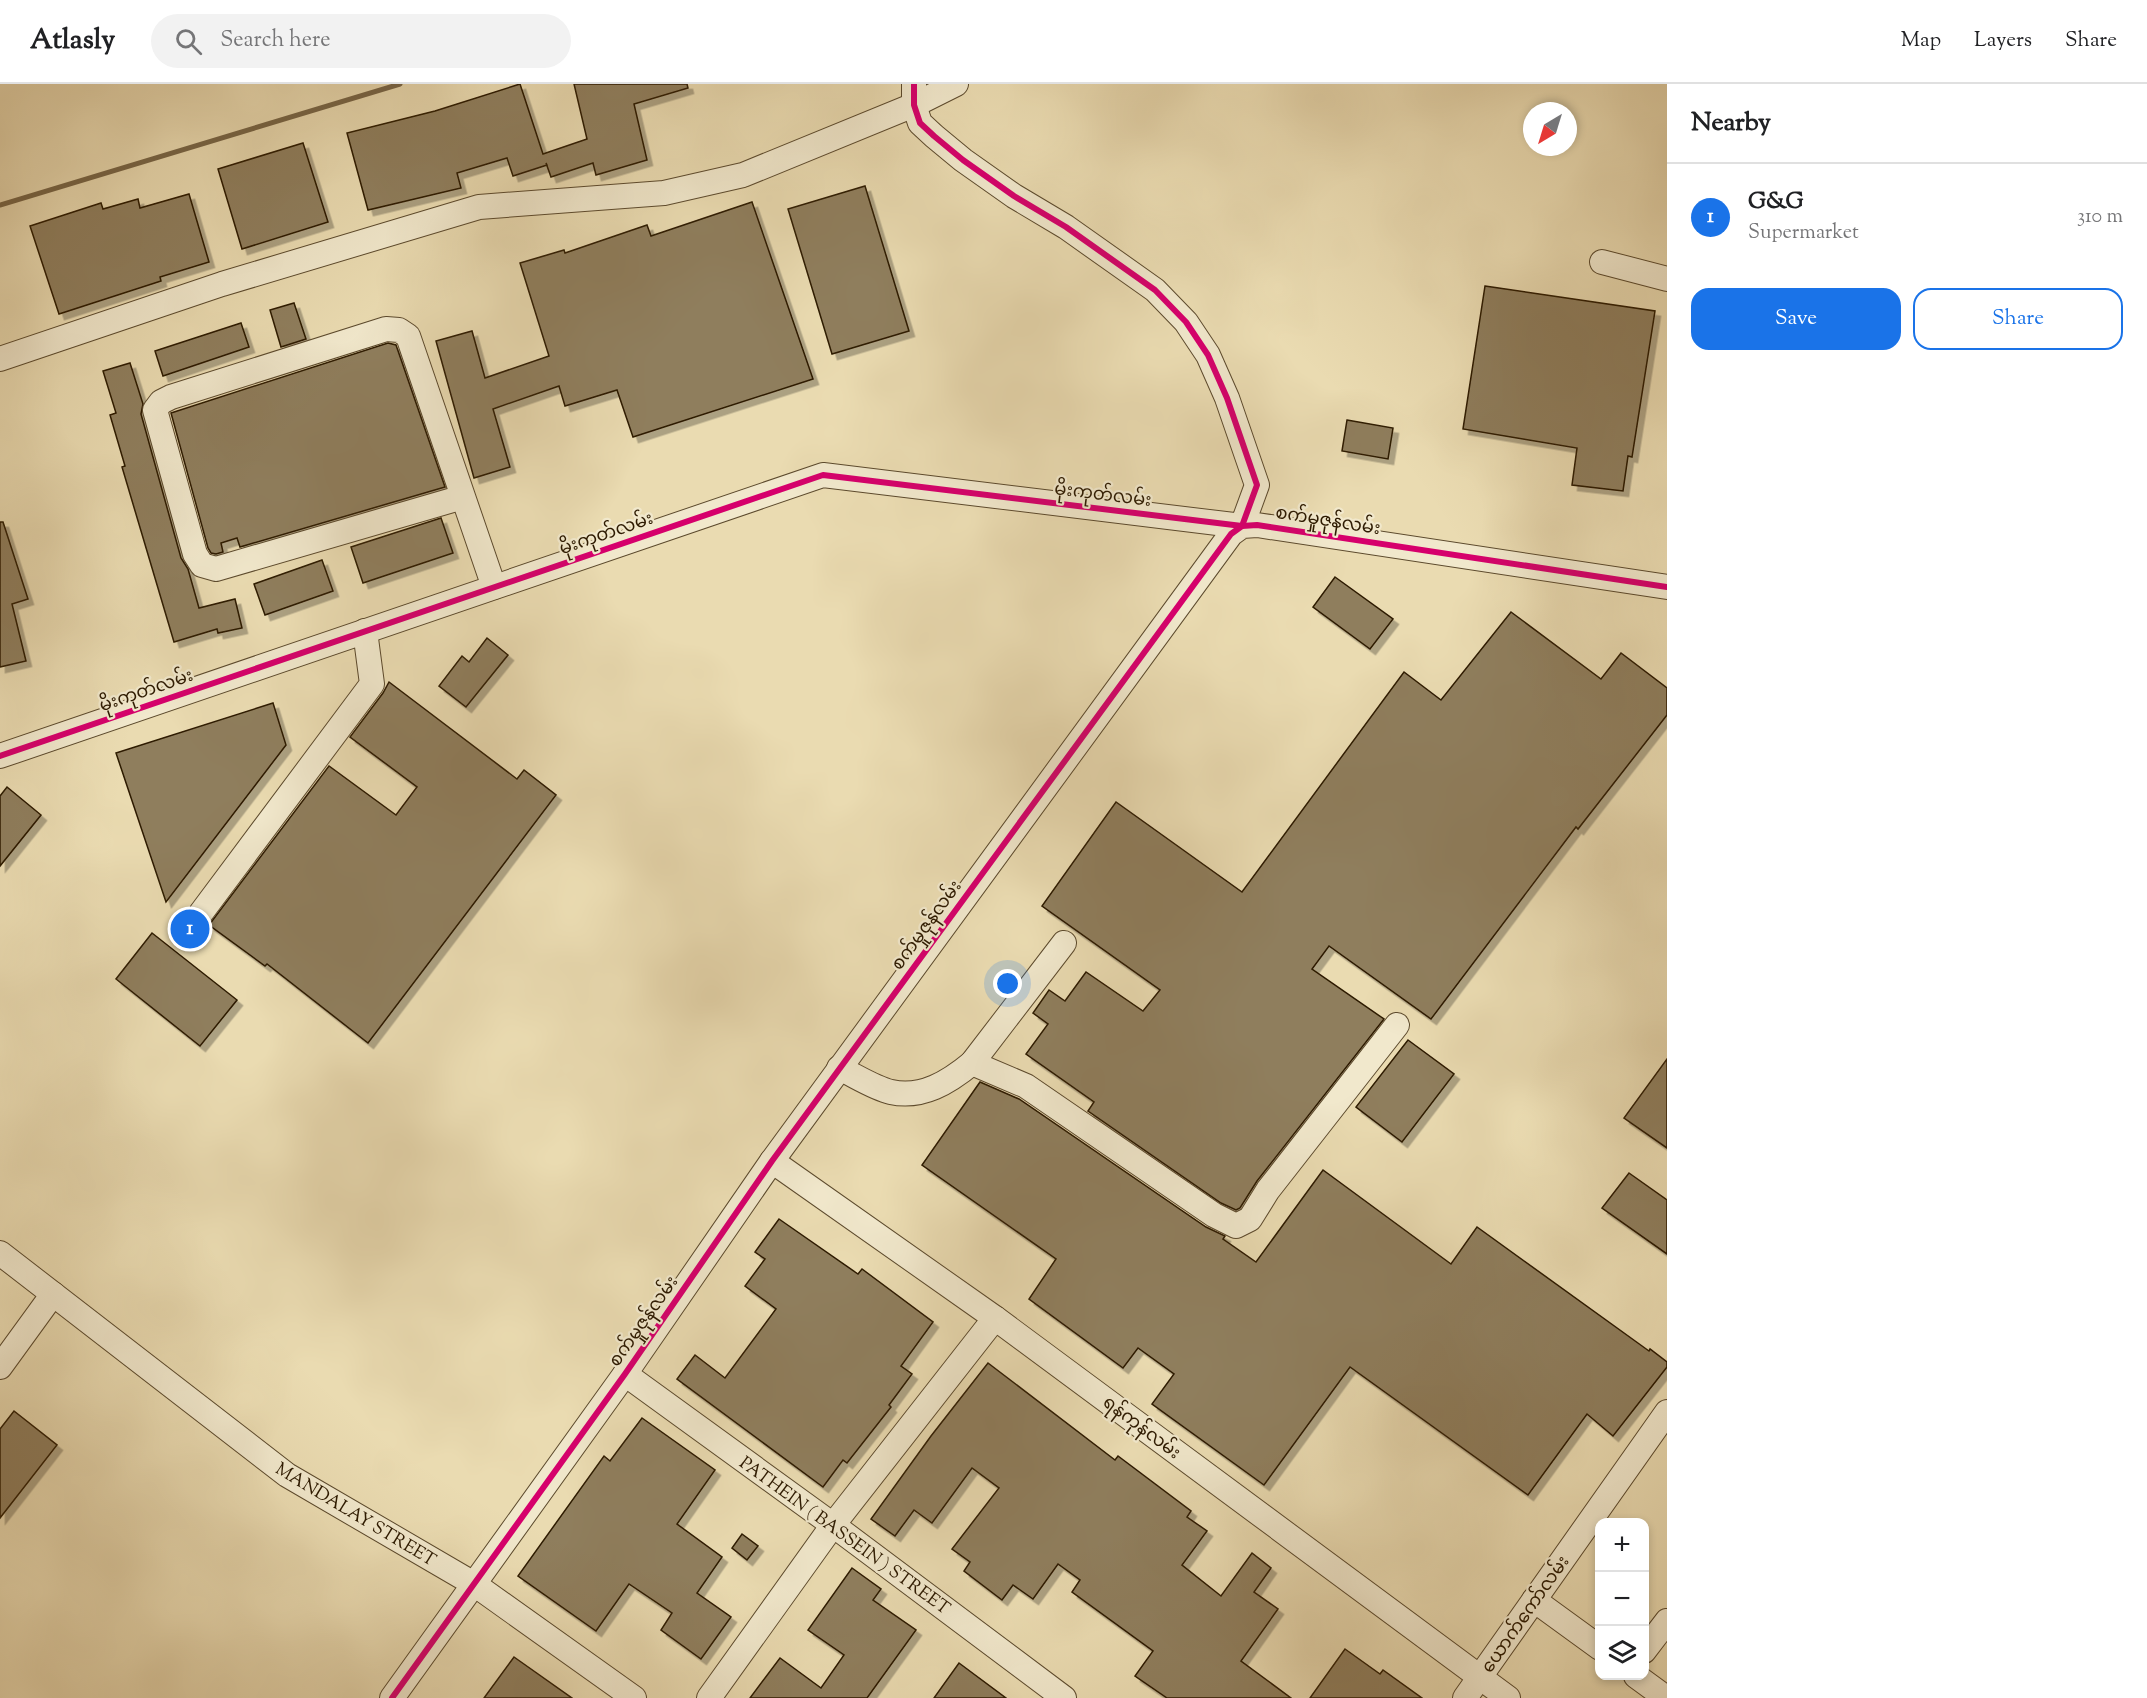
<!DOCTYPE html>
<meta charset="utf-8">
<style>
:root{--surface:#fff;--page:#f2f2f2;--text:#202124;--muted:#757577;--line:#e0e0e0;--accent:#1a73e8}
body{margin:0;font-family:"Sorts Mill Goudy","Noto Sans Myanmar",serif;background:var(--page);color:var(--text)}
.controls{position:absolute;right:18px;bottom:18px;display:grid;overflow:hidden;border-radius:12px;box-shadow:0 3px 9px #0003}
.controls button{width:54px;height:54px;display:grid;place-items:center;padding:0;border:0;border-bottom:2px solid var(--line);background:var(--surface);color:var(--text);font:30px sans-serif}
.compass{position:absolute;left:1523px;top:18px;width:54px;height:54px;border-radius:50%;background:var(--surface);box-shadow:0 3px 9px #0003;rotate:218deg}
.you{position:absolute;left:1008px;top:900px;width:21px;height:21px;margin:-15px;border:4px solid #fff;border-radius:50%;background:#1a73e8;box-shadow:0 0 0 9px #1a73e833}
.badge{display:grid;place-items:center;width:39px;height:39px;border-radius:50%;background:var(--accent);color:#fff;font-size:20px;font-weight:700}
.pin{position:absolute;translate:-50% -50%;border:3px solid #fff;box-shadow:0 2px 6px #0006}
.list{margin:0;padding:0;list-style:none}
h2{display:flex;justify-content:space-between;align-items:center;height:78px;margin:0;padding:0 24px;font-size:26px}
h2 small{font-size:20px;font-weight:400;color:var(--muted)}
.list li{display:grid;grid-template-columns:39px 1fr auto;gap:18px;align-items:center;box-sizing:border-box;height:108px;padding:0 24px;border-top:2px solid var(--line)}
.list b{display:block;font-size:22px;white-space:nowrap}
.list p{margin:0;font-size:20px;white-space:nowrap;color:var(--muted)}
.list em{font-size:20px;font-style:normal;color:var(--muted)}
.actions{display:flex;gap:12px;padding:18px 24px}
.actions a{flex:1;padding:14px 0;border:2px solid var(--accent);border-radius:18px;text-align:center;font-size:21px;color:var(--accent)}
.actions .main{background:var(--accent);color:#fff}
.icon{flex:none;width:33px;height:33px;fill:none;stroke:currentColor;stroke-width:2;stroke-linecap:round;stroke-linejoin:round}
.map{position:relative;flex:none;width:1667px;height:1614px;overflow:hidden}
header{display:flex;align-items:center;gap:36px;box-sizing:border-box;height:84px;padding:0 30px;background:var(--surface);border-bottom:2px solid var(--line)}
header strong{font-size:28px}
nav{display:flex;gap:33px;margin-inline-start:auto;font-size:21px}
.search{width:420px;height:54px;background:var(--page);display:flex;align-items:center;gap:15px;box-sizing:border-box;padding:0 21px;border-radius:33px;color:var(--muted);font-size:22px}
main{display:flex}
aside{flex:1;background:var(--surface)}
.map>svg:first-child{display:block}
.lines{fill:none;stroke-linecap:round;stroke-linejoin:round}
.stream{stroke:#786647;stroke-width:5}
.building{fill:#8f7e5d;stroke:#2d1a01;stroke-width:1.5;filter:url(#shadow)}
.minor-casing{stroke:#5c4a2d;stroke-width:26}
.minor{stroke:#f1e8cc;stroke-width:24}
.cycleway-casing{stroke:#f1e8cc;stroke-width:10}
.cycleway{stroke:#d6006c;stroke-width:6}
.labels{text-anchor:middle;stroke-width:4.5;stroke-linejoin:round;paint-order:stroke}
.street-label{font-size:18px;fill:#2d1a01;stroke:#f1e8cc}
</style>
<header>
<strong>Atlasly</strong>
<div class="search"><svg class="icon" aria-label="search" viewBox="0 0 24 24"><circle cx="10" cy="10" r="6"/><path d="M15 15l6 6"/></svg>Search here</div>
<nav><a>Map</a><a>Layers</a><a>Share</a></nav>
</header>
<main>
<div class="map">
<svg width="1667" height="1614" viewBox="0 0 1667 1614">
<defs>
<filter id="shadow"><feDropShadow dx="5.5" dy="5.5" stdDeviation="0" flood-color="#0004"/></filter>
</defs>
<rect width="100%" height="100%" fill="#eadbb1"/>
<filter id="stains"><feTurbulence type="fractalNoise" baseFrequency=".00333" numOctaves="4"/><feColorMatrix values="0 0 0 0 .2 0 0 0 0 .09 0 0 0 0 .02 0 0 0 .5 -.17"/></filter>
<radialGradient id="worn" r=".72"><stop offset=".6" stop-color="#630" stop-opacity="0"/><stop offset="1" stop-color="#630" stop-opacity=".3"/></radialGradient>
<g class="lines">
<polyline class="stream" points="0,121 400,0"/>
</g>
<g class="building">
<polygon points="520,0 543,70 587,55 574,0 687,0 688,4 634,20 647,76 596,91 593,79 551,93 546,79 547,81 513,92 507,74 457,89 461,104 368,126 347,49 435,27"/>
<polygon points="303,59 328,138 242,165 218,85"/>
<polygon points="865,102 909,247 832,270 788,125"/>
<polygon points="189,110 209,178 160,193 161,197 59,230 30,142 101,119 103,125 138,115 140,124"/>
<polygon points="752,118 813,295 633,353 617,306 565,322 559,302 493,325 510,383 474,394 436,257 472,247 485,294 549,272 520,179 564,166 565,169 647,141 651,152"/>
<polygon points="1485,202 1655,227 1632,373 1628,372 1623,407 1572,401 1577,364 1463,345"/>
<polygon points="294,219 306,255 281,263 270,226"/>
<polygon points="241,239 249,263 163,292 155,267"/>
<polygon points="388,259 396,261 445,403 240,463 237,454 221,459 223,468 216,470 211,469 208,464 171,329"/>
<polygon points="130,279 143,320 141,330 181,474 188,485 199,524 235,515 242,544 218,549 217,545 174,558 122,383 125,382 110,331 116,329 103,287"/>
<polygon points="1347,336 1393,344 1388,375 1342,367"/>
<polygon points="441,434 453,469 363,499 351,463"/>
<polygon points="0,438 3,438 28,515 12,520 26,577 0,583"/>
<polygon points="322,476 333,507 265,531 254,500"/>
<polygon points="1335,493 1393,535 1370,565 1313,523"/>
<polygon points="1511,528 1601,595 1621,569 1667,604 1667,631 1578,745 1576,743 1431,935 1329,862 1312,885 1384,935 1257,1097 1240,1124 1236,1126 1221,1119 1088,1027 1094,1018 1026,970 1048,940 1033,929 1049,906 1065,917 1086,888 1143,927 1160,906 1042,822 1116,718 1242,808 1404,588 1441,616"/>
<polygon points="487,554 508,571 466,623 439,602 462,572 469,578"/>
<polygon points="389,598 517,695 524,686 556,711 368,959 267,880 265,882 209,841 329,682 396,731 417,703 350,653 383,609"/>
<polygon points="273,619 286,661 166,818 116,669"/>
<polygon points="7,703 41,731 0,782 0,712"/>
<polygon points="152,849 237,916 200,962 116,895"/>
<polygon points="1408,956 1454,990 1402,1058 1356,1023"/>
<polygon points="1667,975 1667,1064 1624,1034"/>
<polygon points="980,998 1019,1015 1206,1143 1225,1152 1223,1155 1256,1178 1323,1086 1451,1180 1477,1143 1649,1267 1650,1265 1667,1278 1667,1283 1613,1352 1587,1330 1528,1411 1350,1283 1264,1401 1152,1320 1174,1290 1138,1264 1123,1284 1029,1215 1056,1175 922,1081"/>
<polygon points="1629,1089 1667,1116 1667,1170 1602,1124"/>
<polygon points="779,1135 858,1190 862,1185 933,1238 901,1282 912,1290 889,1321 891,1323 847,1379 843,1376 823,1403 677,1295 695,1271 725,1294 776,1225 745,1202 765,1175 755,1168"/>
<polygon points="988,1279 1115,1376 1118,1372 1191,1427 1187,1433 1207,1447 1182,1481 1221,1512 1252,1469 1271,1484 1254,1508 1278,1525 1241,1577 1291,1614 1167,1614 1135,1592 1153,1567 1072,1508 1080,1496 1058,1480 1033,1515 1013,1501 1002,1516 964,1487 970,1478 952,1465 999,1404 972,1384 932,1439 914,1426 895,1452 871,1435 931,1352"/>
<polygon points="14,1327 57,1361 0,1434 0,1345"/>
<polygon points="642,1334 715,1386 677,1440 722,1473 697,1509 731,1533 701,1575 661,1546 672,1529 629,1500 596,1547 518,1492 604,1372 610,1377"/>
<polygon points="742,1450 758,1462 747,1476 732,1464"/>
<polygon points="852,1484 881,1505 873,1516 916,1546 867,1614 750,1614 780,1574 821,1604 844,1571 808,1546"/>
<polygon points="1345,1565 1380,1590 1383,1586 1422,1614 1310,1614"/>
<polygon points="514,1573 572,1614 484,1614"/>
<polygon points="959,1579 1006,1614 934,1614"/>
</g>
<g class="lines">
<defs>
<g id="minor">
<polyline points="1602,178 1667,195"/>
<polyline points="0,275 222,200 479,123 664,109 743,91 914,21 956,0"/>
<polyline points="463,413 216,485 202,481 195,470 155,326 161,318 171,313 386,245 399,246 408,252 494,503"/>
<polyline points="0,672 823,391 1242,442 1257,401 1227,314 1208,271 1186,238 1155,206 1066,143 1014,112 963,76 934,52 920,39 914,21 914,0"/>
<polyline points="201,829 372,600 365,547"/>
<polyline points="972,979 1026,1002 1214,1131 1236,1142 1250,1135 1268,1106 1397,941"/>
<path d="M839,984C856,992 874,1004 891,1008C922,1015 949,998 972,979L1064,859"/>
<polyline points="772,1077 995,1234 1508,1614"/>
<polyline points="0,1169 287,1391 474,1500 634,1614"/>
<polyline points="0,1283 53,1210"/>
<polyline points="625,1290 833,1441 1064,1614"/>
<polyline points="1534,1516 1600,1564"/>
<polyline points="1644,1567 1667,1537"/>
<polyline points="1636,1592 1666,1614"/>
<polyline points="392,1614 625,1290 772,1077 1231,450 1242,442 1257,441 1667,503"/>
<polyline points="709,1614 833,1441 995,1234"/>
<polyline points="1465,1614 1667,1328"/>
</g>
</defs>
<use href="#minor" class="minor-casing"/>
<use href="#minor" class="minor"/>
<defs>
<g id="cycleway">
<polyline points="0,672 823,391 1242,442 1257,401 1227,314 1208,271 1186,238 1155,206 1066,143 1014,112 963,76 934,52 920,39 914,21 914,0"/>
<polyline points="392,1614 625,1290 772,1077 1231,450 1242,442 1257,441 1667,503"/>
</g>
</defs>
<use href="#cycleway" class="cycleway-casing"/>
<use href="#cycleway" class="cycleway"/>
</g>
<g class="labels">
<g class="street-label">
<text transform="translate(1103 410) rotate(7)" y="6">မိုးကုတ်လမ်း</text>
<text transform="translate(1328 436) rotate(9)" y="6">စက်မှုဇုန်လမ်း</text>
<text transform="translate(606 449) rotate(-19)" y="6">မိုးကုတ်လမ်း</text>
<text transform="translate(146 606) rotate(-19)" y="6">မိုးကုတ်လမ်း</text>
<text transform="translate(926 841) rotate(-54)" y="6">စက်မှုဇုန်လမ်း</text>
<text transform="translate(643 1237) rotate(-55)" y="6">စက်မှုဇုန်လမ်း</text>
<text transform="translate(1142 1343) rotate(37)" y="6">ရန်ကုန်လမ်း</text>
<text transform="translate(356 1430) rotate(31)" y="6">MANDALAY STREET</text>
<text transform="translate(845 1451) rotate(36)" y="6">PATHEIN ( BASSEIN ) STREET</text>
<text transform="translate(1525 1530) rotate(-55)" y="6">ယောက်ကော်လမ်း</text>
</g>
</g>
<rect width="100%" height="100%" filter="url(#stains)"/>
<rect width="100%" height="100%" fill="url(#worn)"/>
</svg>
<div class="controls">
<button>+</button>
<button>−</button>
<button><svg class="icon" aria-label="layers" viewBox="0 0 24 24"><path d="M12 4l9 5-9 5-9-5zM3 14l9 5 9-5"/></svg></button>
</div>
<svg class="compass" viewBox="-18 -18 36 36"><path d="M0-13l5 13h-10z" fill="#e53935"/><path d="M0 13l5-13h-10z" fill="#757577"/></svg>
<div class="you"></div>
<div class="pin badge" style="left:190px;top:845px">1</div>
</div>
<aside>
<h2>Nearby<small></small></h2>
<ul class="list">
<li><span class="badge">1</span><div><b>G&amp;G</b><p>Supermarket</p></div><em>310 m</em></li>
</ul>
<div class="actions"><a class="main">Save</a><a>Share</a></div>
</aside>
</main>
